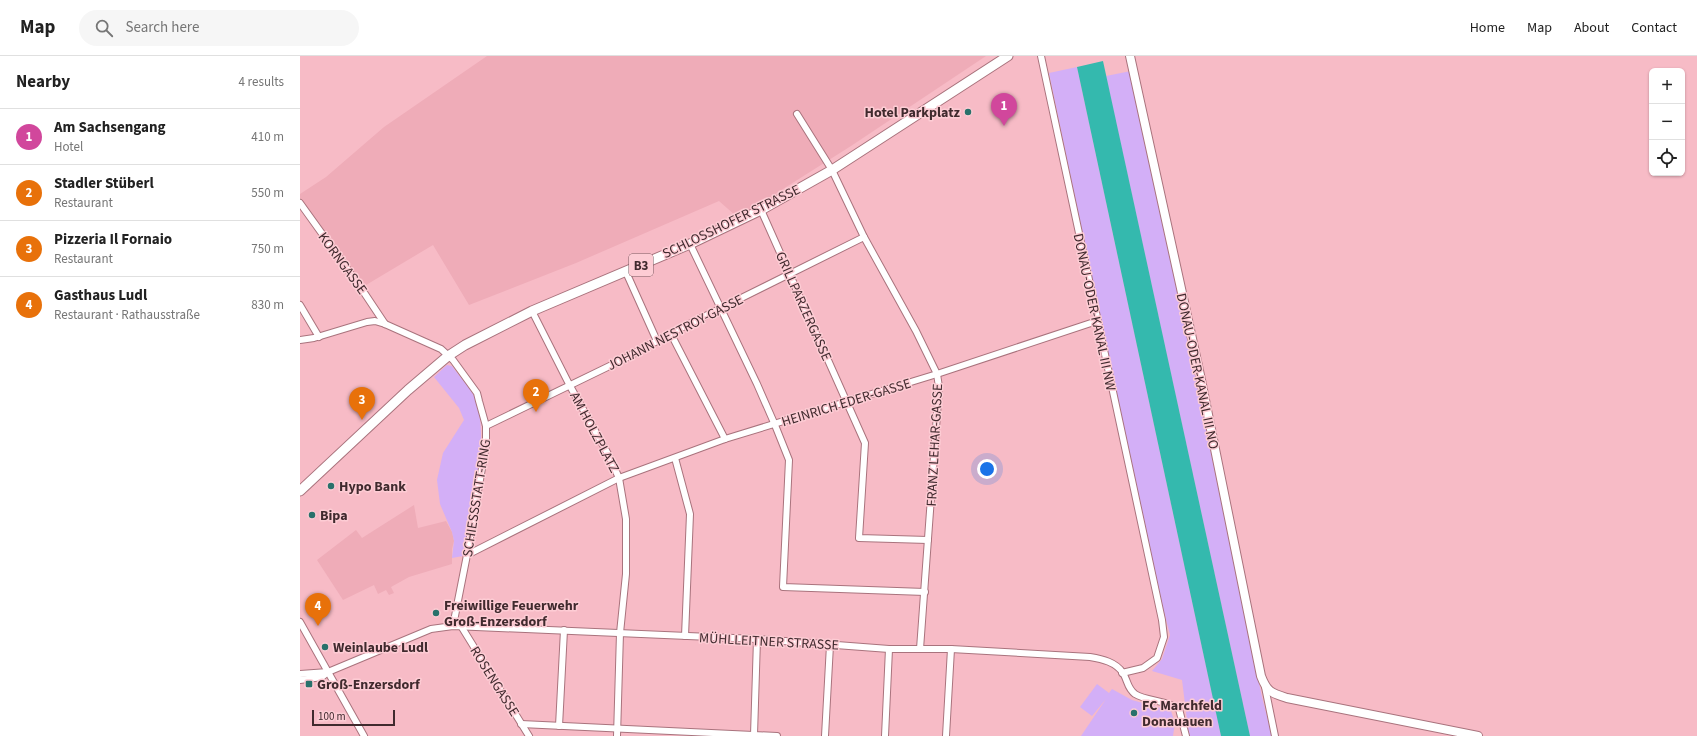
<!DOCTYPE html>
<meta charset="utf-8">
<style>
:root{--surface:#fff;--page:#f6f6f6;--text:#222;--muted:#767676;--line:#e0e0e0;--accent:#b45309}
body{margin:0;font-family:"Source Sans 3",sans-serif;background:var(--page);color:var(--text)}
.controls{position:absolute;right:12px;top:12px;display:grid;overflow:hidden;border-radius:6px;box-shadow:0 1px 3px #0004}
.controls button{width:36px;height:36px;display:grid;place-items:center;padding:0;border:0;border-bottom:1px solid var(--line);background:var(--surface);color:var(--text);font:20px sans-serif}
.scale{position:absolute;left:12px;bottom:10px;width:83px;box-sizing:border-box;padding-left:4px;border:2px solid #402a2e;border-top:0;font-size:11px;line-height:14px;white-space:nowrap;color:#402a2e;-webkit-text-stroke:3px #fdccd4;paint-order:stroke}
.you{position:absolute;left:687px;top:413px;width:14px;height:14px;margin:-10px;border:3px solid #fff;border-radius:50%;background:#1a73e8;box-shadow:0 0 0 6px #1a73e833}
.badge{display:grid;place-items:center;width:26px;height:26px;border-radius:50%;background:var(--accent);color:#fff;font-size:13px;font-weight:700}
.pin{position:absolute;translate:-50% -33px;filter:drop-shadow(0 1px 2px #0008)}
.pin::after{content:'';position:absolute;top:21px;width:14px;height:12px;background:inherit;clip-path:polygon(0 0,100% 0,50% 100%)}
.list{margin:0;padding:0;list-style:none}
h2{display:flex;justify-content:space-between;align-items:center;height:52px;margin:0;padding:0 16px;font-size:17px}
h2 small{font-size:13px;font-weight:400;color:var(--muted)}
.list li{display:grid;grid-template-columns:26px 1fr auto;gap:12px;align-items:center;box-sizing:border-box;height:56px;padding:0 16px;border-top:1px solid var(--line)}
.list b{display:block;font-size:15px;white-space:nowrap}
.list p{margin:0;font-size:13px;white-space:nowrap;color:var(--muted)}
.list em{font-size:13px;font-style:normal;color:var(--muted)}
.icon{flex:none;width:22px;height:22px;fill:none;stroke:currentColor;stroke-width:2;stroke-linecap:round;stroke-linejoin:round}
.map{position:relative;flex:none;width:1397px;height:680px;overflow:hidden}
header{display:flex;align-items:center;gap:24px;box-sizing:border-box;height:56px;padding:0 20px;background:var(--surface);border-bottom:1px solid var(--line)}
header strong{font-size:19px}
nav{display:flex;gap:22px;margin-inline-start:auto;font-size:14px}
.search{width:280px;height:36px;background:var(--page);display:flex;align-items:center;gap:10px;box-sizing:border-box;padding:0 14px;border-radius:22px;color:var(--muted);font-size:15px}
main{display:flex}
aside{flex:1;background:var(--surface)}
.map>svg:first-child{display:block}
.built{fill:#efacb8}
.green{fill:#d3aff7}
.water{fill:#34b9ae}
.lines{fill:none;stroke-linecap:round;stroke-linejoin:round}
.street-casing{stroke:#a9737d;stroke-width:8}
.secondary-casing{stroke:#a9737d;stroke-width:10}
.primary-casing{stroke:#a9737d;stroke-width:11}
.street{stroke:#fff;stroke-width:6}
.secondary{stroke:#fff;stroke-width:8}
.primary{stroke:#fff;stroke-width:9}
.poi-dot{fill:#29716b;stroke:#fdccd4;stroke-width:1.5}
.labels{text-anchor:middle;stroke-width:3;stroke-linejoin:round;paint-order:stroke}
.shield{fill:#fdccd4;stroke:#795b60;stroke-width:1}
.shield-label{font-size:13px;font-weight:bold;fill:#402a2e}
.poi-label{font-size:14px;font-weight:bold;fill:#402a2e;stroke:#fdccd4;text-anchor:start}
.street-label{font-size:14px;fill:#402a2e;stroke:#fdccd4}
</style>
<header>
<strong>Map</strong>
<div class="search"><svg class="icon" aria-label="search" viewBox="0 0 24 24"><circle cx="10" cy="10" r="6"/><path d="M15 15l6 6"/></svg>Search here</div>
<nav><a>Home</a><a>Map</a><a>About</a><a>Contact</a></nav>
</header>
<main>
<aside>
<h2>Nearby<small>4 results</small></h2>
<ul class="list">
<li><span class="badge" style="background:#d1479c">1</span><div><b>Am Sachsengang</b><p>Hotel</p></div><em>410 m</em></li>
<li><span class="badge" style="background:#e8710a">2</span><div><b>Stadler Stüberl</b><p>Restaurant</p></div><em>550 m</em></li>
<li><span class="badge" style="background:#e8710a">3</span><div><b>Pizzeria Il Fornaio</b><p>Restaurant</p></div><em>750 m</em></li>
<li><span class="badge" style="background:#e8710a">4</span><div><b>Gasthaus Ludl</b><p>Restaurant · Rathausstraße</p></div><em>830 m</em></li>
</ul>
</aside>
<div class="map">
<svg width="1397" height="680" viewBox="0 0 1397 680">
<rect width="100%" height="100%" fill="#f7bbc6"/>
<g class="built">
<polygon points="187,0 686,0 551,90 461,147 436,160 419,145 276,207 169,249 133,189 61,232 0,147 0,138 26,121 84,71"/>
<polygon points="114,449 118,472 146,465 152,476 154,485 152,493 152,508 109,521 91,531 94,537 89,539 86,534 78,538 74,529 43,544 17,504 56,474 62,482"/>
</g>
<g class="green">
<polygon points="777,11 921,680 889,680 882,624 852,615 862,603 870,579 852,510 749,17"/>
<polygon points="831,15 962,641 972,680 950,680 806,20"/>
<path d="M147,309L152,310C159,320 169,330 174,340C192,380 171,456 163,500L152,502L154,485L152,476L140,448L137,424L143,397L164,364L159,352L134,321Z"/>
<polygon points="797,628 809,637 812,633 832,644 871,655 875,667 873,680 781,680 806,643 792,660 780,651"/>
</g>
<polygon class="water" points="803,5 950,680 921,680 777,11"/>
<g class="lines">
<defs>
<g id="street">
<polyline points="741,0 862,564 864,581 857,602 843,612 822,617"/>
<polyline points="497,58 532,114 564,181 616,275 637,318 639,331 620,593"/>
<polyline points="0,147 61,232 85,268"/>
<polyline points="461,154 565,387 559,482 628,484"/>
<polyline points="390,188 457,328 475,369 489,404 483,531 625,536"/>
<polyline points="326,216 357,285"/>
<polyline points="0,249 19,281"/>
<polyline points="232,255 270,330 308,398 319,422 326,463 326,518 320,577 317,680"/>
<polyline points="371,278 425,383"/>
<polyline points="0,284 14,282 67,266 75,265 85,268 141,293 153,304 177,337 179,345 186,370 186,389 167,499 153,570"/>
<polyline points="186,370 324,303 377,274 564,181"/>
<polyline points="375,402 390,458 385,580"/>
<polyline points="167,499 319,422 425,383 637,318 797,265"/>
<polyline points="0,566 64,680"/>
<polyline points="161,570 229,680"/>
<polyline points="0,618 28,616"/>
<path d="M0,624L22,621L28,616L131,573L153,570L457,583L589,593H651L790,601C802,603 816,606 823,617C828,625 827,632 835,638C846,645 866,644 879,653L886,680"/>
<polyline points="965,631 975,680"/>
<polyline points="221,668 477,680"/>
<polyline points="259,670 264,574"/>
<polyline points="454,679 457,583"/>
<polyline points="525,680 530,589"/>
<polyline points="585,680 589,593"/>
<polyline points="646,680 651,593"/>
</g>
<path id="secondary" d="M830,0L900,319L961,620C967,636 971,637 987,642L1178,680"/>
<polyline id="primary" points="0,435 108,334 148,300 165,289 232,255 390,188 461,154 532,114 708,0"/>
</defs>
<use href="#street" class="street-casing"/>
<use href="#secondary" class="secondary-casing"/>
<use href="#primary" class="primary-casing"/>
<use href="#street" class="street"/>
<use href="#secondary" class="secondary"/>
<use href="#primary" class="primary"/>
</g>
<g class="poi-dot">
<circle cx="668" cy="56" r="4"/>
<circle cx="31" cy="430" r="4"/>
<circle cx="12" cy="459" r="4"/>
<circle cx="136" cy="557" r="4"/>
<circle cx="25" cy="591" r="4"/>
<rect x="5" y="624" width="8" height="8" rx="2"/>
<circle cx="834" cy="657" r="4"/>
</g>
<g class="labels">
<rect class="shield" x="329" y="198" width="24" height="22" rx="3"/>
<g class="shield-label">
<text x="341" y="214">B3</text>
</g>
<g class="poi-label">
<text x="660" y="61" text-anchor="end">Hotel Parkplatz</text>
<text x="39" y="435">Hypo Bank</text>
<text x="20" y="464">Bipa</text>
<text x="144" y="554">Freiwillige Feuerwehr<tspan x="144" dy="16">Groß-Enzersdorf</tspan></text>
<text x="33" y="596">Weinlaube Ludl</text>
<text x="17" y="633">Groß-Enzersdorf</text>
<text x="842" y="654">FC Marchfeld<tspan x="842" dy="16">Donauauen</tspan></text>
</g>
<g class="street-label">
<text transform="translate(431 165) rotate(-26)" y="5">SCHLOSSHOFER STRASSE</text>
<text transform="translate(43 207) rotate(54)" y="5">KORNGASSE</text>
<text transform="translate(504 250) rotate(66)" y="5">GRILLPARZERGASSE</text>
<text transform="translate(795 256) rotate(78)" y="5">DONAU-ODER-KANAL III NW</text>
<text transform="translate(375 276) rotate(-27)" y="5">JOHANN NESTROY-GASSE</text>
<text transform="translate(898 315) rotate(78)" y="5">DONAU-ODER-KANAL III NO</text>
<text transform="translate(546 346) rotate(-17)" y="5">HEINRICH EDER-GASSE</text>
<text transform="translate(295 376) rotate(62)" y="5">AM HOLZPLATZ</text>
<text transform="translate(634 389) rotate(-87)" y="5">FRANZ LEHAR-GASSE</text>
<text transform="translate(176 442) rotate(-81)" y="5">SCHIESSSTATT-RING</text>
<text transform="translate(469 585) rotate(3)" y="5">MÜHLLEITNER STRASSE</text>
<text transform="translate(195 625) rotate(58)" y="5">ROSENGASSE</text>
</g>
</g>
</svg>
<div class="controls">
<button>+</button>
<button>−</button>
<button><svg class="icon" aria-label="locate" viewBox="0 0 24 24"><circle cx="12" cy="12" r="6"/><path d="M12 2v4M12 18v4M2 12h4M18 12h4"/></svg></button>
</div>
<div class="scale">100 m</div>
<div class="you"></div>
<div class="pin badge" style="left:704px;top:70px;background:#d1479c">1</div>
<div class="pin badge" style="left:236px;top:356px;background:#e8710a">2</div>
<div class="pin badge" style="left:62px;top:364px;background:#e8710a">3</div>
<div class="pin badge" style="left:18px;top:570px;background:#e8710a">4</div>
</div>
</main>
